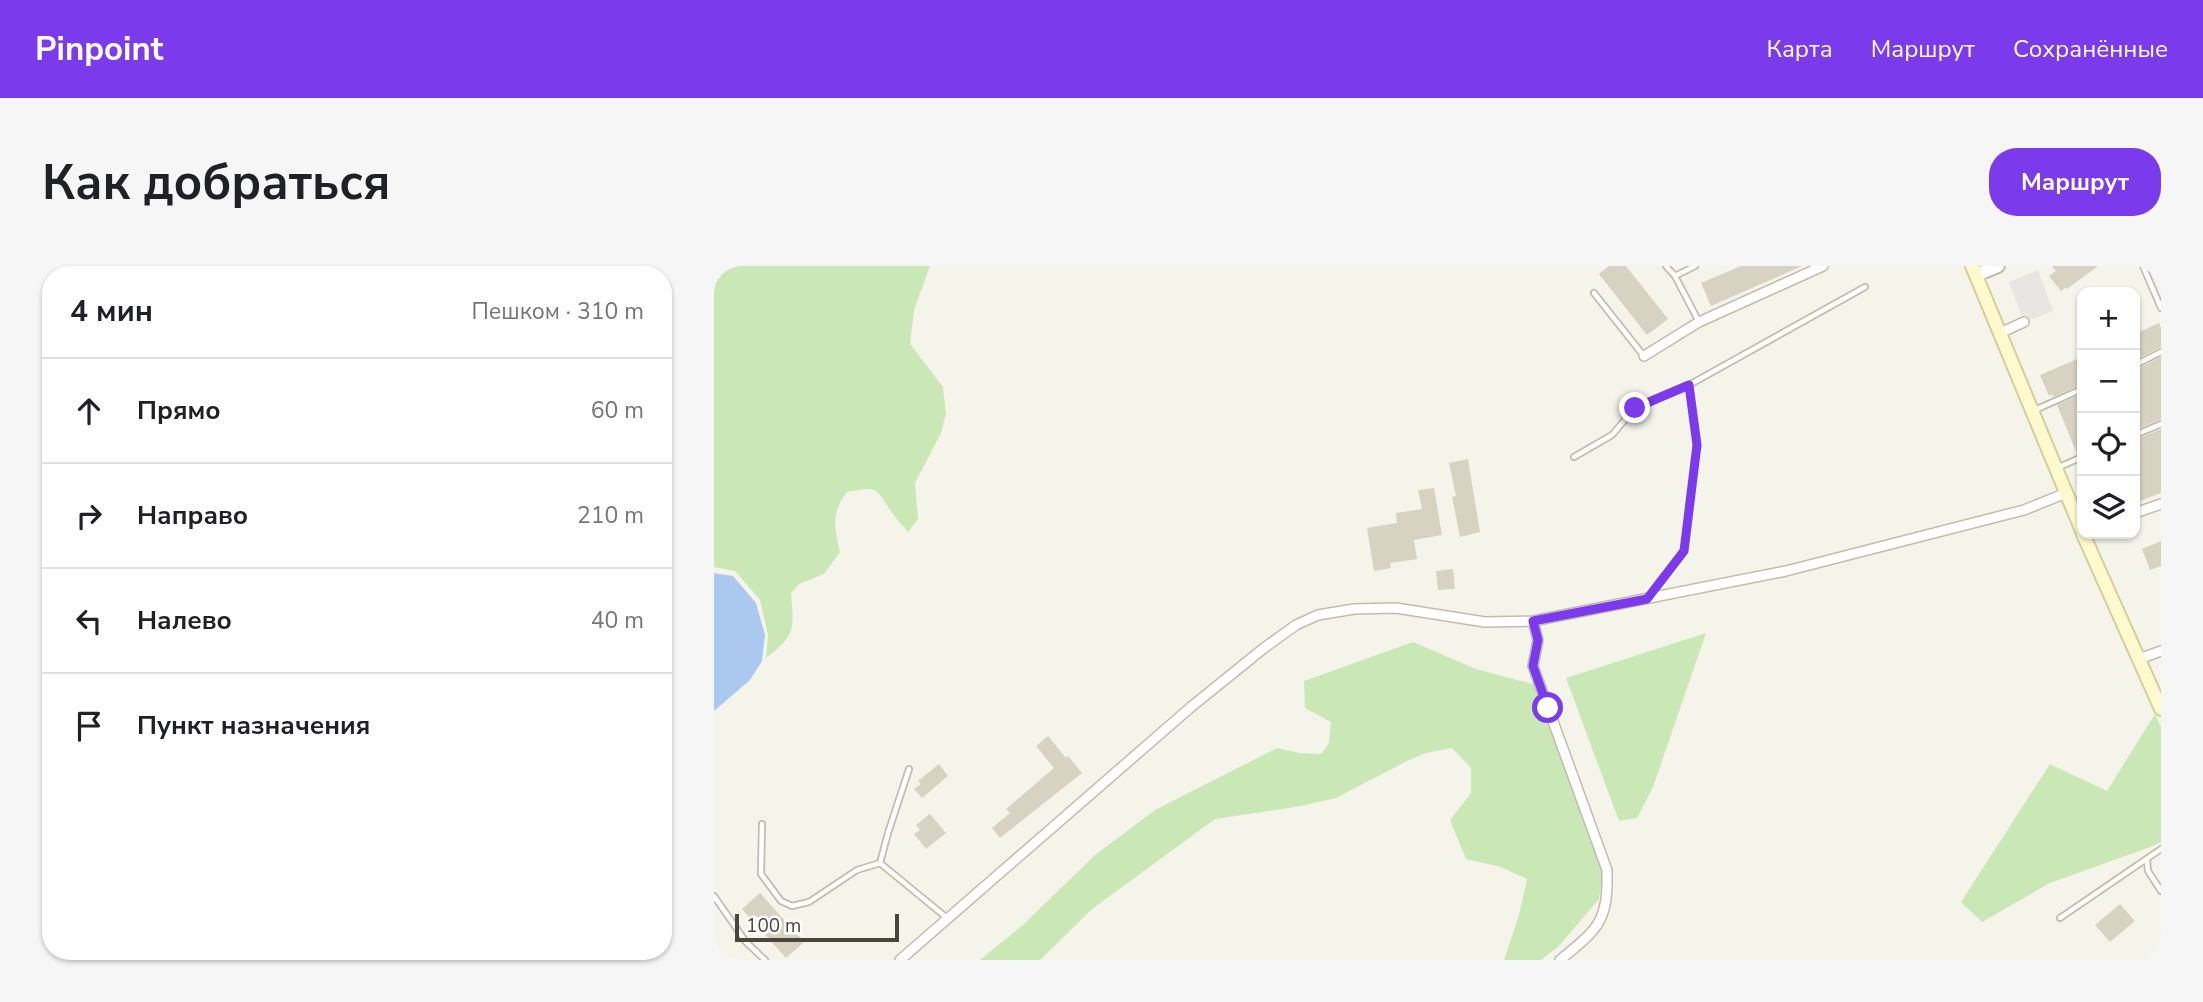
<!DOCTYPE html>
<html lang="ru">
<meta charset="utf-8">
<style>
:root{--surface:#fff;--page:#f6f6f6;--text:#202124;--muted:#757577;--line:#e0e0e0;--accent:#7c3aed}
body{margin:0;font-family:"Nunito Sans",sans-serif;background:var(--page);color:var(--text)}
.controls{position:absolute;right:21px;top:21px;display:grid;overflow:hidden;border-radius:14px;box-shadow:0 2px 5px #0004}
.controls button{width:63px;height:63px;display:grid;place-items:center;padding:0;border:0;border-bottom:2px solid var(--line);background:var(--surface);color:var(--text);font:35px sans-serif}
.scale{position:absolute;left:21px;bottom:18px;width:164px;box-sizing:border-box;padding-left:7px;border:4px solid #4a4639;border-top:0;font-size:19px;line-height:24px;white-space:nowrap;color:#4a4639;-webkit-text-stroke:5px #fff;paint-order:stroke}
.stop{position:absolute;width:21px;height:21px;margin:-16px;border:5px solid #7c3aed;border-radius:50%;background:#fff}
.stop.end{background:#7c3aed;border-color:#fff;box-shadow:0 2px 7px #0008}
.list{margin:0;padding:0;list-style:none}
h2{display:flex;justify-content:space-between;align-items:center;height:91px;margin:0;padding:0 28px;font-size:30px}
h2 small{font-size:23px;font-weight:400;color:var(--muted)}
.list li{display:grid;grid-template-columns:46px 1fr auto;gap:21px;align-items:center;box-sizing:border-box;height:105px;padding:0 28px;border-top:2px solid var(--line)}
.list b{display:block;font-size:26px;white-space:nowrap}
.list em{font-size:23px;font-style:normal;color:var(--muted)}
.icon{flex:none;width:38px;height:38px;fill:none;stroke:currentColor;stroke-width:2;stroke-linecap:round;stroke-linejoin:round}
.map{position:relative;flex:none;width:1447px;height:694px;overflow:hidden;border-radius:28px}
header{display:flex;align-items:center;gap:42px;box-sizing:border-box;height:98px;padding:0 35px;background:var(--accent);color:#fff}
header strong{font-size:33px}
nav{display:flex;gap:38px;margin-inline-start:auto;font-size:24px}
.intro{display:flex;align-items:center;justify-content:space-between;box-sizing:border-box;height:168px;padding:0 42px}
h1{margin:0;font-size:49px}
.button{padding:18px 32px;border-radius:28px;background:var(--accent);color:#fff;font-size:24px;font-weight:700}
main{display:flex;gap:42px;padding:0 42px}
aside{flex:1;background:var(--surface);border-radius:28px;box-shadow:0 2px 5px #0004}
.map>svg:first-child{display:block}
.green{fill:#c9e8b6}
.parking{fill:#e7e6e2}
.water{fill:#aac8f0}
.building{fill:#d7d2c1}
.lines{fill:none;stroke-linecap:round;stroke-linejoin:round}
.service-casing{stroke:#c1bdae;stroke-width:8}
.minor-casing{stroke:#c1bdae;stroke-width:12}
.tertiary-casing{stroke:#c1bdae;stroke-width:16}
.secondary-casing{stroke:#d4ce9c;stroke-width:16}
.service{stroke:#fff;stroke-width:4.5}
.minor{stroke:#fff;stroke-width:9}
.tertiary{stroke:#fff;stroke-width:12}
.secondary{stroke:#fefacd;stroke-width:12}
.route{stroke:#7c3aed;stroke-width:9}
</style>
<header>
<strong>Pinpoint</strong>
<nav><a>Карта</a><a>Маршрут</a><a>Сохранённые</a></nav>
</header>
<div class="intro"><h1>Как добраться</h1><a class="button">Маршрут</a></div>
<main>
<aside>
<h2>4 мин<small>Пешком · 310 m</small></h2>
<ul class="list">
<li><svg class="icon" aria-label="ahead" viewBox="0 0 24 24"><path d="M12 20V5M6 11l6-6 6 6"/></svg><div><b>Прямо</b></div><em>60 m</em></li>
<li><svg class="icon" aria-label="right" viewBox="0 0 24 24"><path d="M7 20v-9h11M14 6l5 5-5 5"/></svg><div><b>Направо</b></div><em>210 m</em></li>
<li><svg class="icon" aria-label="left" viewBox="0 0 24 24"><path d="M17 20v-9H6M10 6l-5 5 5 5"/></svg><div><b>Налево</b></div><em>40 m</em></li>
<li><svg class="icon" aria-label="arrive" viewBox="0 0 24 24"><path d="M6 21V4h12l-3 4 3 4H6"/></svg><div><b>Пункт назначения</b></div></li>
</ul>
</aside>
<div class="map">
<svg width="1447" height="694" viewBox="0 0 1447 694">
<rect width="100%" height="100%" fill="#f5f4eb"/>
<g class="green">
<path d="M0,0H216L200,44L196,78L229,121L232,148L227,167L201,217L204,253L194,266C189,260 183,254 179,248C161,223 167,219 133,226C117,247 120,262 126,286L110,308L85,318L77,327C80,361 82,370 52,392L54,369L46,334L21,305L0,301Z"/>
<polygon points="992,367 939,521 923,552 905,555 852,412"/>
<polygon points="699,376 762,403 826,420 890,599 885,633 844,681 827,694 790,694 805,649 813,613 787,601 752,593 736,554 757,527 757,502 738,482 712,487 693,495 622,532 587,540 501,553 378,643 326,694 266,694 310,658 381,589 441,544 563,482 585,487 607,488 615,477 617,456 591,442 590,415"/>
<polygon points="1441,448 1447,461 1447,576 1439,580 1336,617 1268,656 1247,636 1336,498 1393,525"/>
</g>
<polygon class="parking" points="1324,4 1339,45 1310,56 1295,16"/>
<polygon class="water" points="0,307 19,310 42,337 51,369 48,395 36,414 0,445"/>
<g class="building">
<polygon points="895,0 912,0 954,53 933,69 885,8"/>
<polygon points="1027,0 1088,0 997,40 987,17"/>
<polygon points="1338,0 1384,0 1353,23 1352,21 1347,25 1335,10 1342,5"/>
<polygon points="1445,57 1447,62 1447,81 1421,94 1421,68"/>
<polygon points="1368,91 1368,118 1339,131 1338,128 1335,130 1326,109"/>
<polygon points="1447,91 1447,153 1421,164 1421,104"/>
<polygon points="1368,128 1368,186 1363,188 1343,139"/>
<polygon points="1447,163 1447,227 1421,237 1421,174"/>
<polygon points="754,193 766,266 746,271 738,231 742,230 735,197"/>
<polygon points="720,222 728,269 700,274 703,293 676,297 677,302 660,305 653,262 683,257 682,247 708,243 704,224"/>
<polygon points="1447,275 1447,300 1436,304 1428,283"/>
<polygon points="739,303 741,323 724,324 722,305"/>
<polygon points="334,470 352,492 354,490 368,507 286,572 278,562 296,547 292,543 340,502 322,480"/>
<polygon points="225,498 234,510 208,532 200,523 207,518 204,515"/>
<polygon points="216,548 232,567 212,583 200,568 206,564 202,559"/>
<polygon points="46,627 90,676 72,692 28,643"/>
<polygon points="1406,638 1421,655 1396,676 1381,659"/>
</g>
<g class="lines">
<defs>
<g id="service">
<polyline points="952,0 961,10 981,0"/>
<polyline points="1429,0 1447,42"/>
<polyline points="961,10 985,56"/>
<polyline points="880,27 929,89"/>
<polyline points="1421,99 1447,86"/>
<polyline points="975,119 1151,21"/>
<polyline points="1321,144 1368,123"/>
<polyline points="1421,169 1447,158"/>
<polyline points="860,191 898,169 921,142 975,119 983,179 970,285 936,330"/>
<polyline points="1343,202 1368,191"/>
<polyline points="195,503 174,567 166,597 233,652"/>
<polyline points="48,558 47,608 67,635 78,640 95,636 143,604 166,597"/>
<polyline points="1433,594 1434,605 1447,625"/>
<polyline points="0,630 32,676 51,694"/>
<polyline points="1346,652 1447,583"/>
</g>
<g id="minor">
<polyline points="1286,67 1310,56"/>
<polyline points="930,90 985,56 1109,0"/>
<polyline points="1421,247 1447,238"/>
<path d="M819,355L824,374L819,400L893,604C894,656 885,662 846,694"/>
<polyline points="1425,393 1447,385"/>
<polyline points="186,694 477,441 550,382 582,359 604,349 640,343 682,342 771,356 819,355 1072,305 1310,244 1352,227"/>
</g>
<polyline id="tertiary" points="1262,9 1284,0"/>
<g id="secondary">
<polyline points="1258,0 1368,265"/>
<polyline points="1369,268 1447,443"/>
</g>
</defs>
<use href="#service" class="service-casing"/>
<use href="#minor" class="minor-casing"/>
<use href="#tertiary" class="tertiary-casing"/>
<use href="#secondary" class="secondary-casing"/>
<use href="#service" class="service"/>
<use href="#minor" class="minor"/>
<use href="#tertiary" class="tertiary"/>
<use href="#secondary" class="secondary"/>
</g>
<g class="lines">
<polyline class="route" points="834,442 819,400 824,374 819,355 933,333 970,285 983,179 975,119 921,142"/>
</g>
</svg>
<div class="controls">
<button>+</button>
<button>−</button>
<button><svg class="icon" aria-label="locate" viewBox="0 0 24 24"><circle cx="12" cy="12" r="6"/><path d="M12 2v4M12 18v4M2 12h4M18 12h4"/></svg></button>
<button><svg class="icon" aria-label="layers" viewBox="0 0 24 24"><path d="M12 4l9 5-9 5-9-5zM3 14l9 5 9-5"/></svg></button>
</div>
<div class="scale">100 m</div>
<div class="stop" style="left:834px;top:442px"></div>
<div class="stop end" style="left:921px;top:142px"></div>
</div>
</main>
